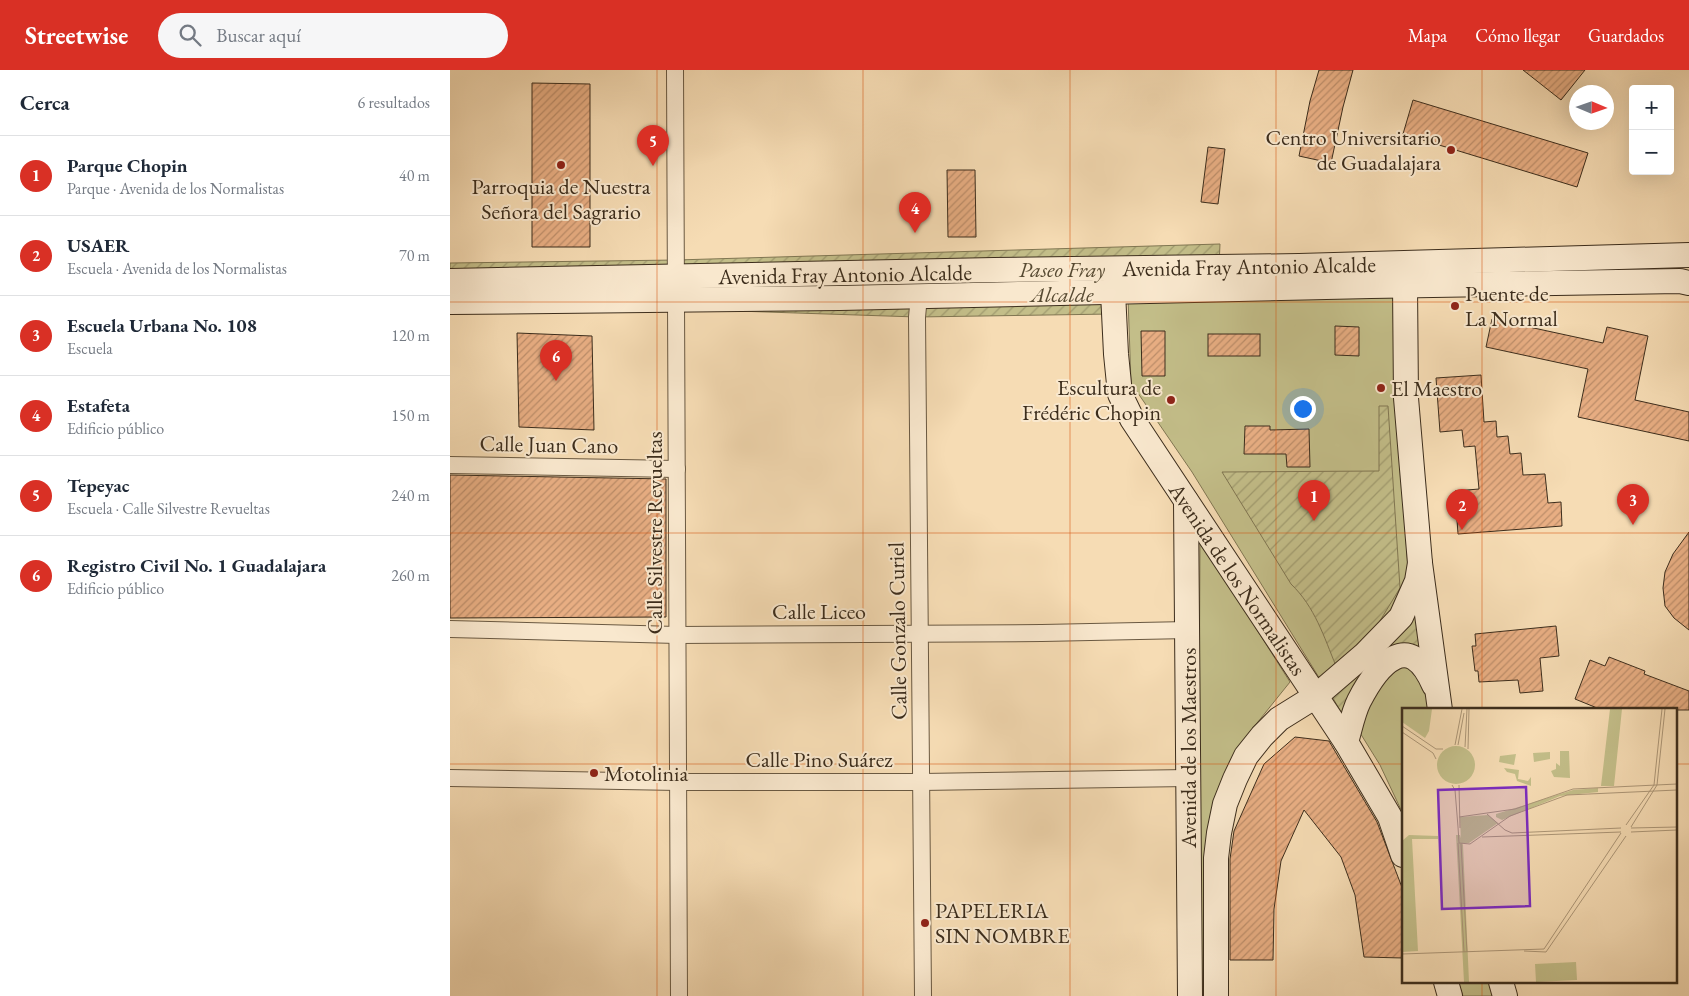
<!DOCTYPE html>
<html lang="es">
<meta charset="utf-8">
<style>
:root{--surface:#fff;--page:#f6f6f7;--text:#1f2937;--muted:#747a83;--line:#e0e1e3;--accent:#d93025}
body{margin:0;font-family:"EB Garamond",serif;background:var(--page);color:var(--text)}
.controls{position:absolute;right:15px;top:15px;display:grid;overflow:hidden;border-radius:5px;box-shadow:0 5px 20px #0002}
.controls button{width:45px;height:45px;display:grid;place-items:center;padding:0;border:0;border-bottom:1px solid var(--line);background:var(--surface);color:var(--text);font:25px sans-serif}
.compass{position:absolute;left:1119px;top:15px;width:45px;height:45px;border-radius:50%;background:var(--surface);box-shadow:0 5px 20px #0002;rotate:92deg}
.you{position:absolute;left:852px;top:338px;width:18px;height:18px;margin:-12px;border:4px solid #fff;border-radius:50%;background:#1a73e8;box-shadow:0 0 0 8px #1a73e833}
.badge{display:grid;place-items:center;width:32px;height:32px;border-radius:50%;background:var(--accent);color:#fff;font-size:16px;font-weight:700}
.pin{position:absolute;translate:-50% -41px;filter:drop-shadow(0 1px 2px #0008)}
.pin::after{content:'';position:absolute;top:26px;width:18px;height:15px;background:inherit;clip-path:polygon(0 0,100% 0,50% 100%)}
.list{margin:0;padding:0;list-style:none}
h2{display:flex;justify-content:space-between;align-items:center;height:65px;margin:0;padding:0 20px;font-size:21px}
h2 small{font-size:16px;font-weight:400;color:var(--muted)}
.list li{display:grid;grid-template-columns:32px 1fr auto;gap:15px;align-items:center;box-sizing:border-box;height:80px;padding:0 20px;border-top:1px solid var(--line)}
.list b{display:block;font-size:19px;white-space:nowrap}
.list p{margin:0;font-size:16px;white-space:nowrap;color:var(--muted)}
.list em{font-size:16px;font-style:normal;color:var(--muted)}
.icon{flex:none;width:28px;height:28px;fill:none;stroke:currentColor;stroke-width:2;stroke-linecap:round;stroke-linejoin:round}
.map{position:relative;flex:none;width:1239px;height:926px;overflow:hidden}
header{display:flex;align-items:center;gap:30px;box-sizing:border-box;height:70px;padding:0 25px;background:var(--accent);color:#fff}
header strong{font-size:24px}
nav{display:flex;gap:28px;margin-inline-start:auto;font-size:18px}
.search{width:350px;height:45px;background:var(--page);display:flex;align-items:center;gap:12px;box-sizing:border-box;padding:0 18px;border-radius:28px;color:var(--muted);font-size:19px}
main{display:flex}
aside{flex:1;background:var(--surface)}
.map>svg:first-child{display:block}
.green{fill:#c3be89;stroke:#807652}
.garden{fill:url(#garden-furrows);stroke:#807652}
.building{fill:url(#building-hatch);stroke:#3c2d1c}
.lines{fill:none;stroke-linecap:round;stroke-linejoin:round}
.street-casing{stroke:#6a5942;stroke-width:18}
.secondary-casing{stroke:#3c2d1c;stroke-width:26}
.street{stroke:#f9e8ce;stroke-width:16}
.secondary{stroke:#f9e8ce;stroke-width:24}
.grid{fill:none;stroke:#d7550e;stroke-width:1;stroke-opacity:0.55}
.poi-dot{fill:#8f2418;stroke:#f9e8ce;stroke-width:2}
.labels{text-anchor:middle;stroke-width:4;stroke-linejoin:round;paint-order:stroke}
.poi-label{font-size:22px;fill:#3c2d1c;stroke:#f9e8ce;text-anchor:start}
.street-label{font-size:22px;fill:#3c2d1c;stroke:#f9e8ce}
.park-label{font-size:22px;font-style:italic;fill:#574a32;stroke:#f9e8ce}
.inset-road{fill:none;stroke:#ac9677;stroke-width:1}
.view{fill:#7b2cbf;fill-opacity:0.15;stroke:#7b2cbf;stroke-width:2.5}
.inset-edge{fill:none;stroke:#3c2d1c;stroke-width:2.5}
</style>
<header>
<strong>Streetwise</strong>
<div class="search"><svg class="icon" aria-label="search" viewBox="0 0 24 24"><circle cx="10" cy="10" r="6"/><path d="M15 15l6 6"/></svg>Buscar aquí</div>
<nav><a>Mapa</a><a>Cómo llegar</a><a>Guardados</a></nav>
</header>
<main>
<aside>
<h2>Cerca<small>6 resultados</small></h2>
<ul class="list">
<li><span class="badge">1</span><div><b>Parque Chopin</b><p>Parque · Avenida de los Normalistas</p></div><em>40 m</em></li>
<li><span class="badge">2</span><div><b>USAER</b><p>Escuela · Avenida de los Normalistas</p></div><em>70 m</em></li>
<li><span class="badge">3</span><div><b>Escuela Urbana No. 108</b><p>Escuela</p></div><em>120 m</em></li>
<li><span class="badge">4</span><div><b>Estafeta</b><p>Edificio público</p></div><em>150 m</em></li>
<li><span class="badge">5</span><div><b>Tepeyac</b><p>Escuela · Calle Silvestre Revueltas</p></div><em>240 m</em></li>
<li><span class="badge">6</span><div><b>Registro Civil No. 1 Guadalajara</b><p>Edificio público</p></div><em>260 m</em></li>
</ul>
</aside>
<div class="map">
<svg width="1239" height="926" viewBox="0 0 1239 926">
<defs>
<pattern id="garden-furrows" width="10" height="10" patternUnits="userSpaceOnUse" patternTransform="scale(1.25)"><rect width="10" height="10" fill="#c3be89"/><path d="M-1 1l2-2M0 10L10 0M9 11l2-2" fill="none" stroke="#a09b6f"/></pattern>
<pattern id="building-hatch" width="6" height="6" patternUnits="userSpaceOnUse" patternTransform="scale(1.25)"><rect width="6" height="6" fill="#e8ae83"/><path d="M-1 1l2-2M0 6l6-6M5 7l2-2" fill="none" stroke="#bd8e6a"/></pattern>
</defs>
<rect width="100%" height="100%" fill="#f6dcb4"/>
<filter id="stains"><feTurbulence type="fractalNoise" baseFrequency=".004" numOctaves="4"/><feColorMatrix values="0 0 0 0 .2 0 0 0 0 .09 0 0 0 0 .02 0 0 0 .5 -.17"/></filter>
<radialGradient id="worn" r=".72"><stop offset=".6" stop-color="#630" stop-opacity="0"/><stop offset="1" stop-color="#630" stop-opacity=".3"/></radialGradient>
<g class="green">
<polygon points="947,227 947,329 958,500 950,537 873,614 742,402 681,313 678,228"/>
<polygon points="750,470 840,612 803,658 779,700 756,926 748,926"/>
<polygon points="948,593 974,604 979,640 953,640 953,744 930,695 907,658 918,628"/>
<polygon points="1008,912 1040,912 1044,926 1013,926"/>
</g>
<g class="garden">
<polygon points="770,174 768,219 662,222 662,244 467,247 226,239 0,244 0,193 226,190"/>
<path d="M929,336H938L950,518L928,554L886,596C874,567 865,537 841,514L772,402L929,401Z"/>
<polygon points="971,539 975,585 928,593 953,552"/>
<polygon points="916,593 922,600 896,650 881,625"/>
</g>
<g class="building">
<polygon points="869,0 903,0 893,37 881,93 849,86 860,31"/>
<polygon points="1073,0 1135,0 1111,30"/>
<polygon points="82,13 140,14 140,177 82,177"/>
<polygon points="963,30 1138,83 1127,117 953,64"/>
<polygon points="758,77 775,79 768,134 751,132"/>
<polygon points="497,100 525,100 526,167 498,167"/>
<polygon points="1042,249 1153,273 1157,257 1198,266 1185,330 1239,342 1239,371 1128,347 1138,299 1036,277"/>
<polygon points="885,256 909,257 909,286 885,285"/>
<polygon points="691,261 715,261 715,306 692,306"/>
<polygon points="67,263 142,266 144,360 69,357"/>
<rect x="758" y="264" width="52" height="22"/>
<polygon points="1031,305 1034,352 1046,351 1047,367 1058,366 1060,384 1071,383 1073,405 1095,404 1098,433 1111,432 1112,456 1008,464 1005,421 1029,419 1025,376 1014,377 1012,360 990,362 986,308"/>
<polygon points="795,356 820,356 820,360 859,359 860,397 837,397 836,384 794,384"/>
<polygon points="0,405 216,409 216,547 0,548"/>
<polygon points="1239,462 1239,560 1224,548 1215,536 1213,518 1215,502 1223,484"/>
<polygon points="1106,556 1109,586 1090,588 1093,621 1070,623 1068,610 1029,612 1028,601 1025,601 1022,576 1026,576 1025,564"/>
<polygon points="1159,587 1195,601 1194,604 1239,621 1239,640 1152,640 1125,629 1140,590 1155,596"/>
<polygon points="845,667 879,671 927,752 953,820 953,888 914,887 905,825 891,787 854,740 831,791 824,839 823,890 780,890 780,789 784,761 814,694"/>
</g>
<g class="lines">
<defs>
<g id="street">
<polyline points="225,0 229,926"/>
<polyline points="469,226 467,247 473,926"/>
<polyline points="0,395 227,399"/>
<polyline points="0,559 227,565 592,563 738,560"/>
<polyline points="0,708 228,712 472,712 738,708"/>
</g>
<g id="secondary">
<polyline points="0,211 544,200 849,196 1239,185"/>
<polyline points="675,212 663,222 666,284 670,324 682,349 896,672 940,747 953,785"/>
<polyline points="955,215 956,328 970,493 990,640"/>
<polyline points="0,232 390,228 921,216 1230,211 1239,213"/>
<polyline points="736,431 740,926"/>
<path d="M896,672C900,659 903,643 909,631C928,594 959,558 984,615"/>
<polyline points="996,912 1000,926"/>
<polyline points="1051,912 1055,926"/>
<polyline points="766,926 766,788 769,763 775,734 785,709 796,686 812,666 829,649 866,626 915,584 951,547 967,511 970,493"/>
</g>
</defs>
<use href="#street" class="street-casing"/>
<use href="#secondary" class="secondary-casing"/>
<use href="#street" class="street"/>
<use href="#secondary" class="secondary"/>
</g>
<path class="grid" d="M207,0V926M413,0V926M620,0V926M826,0V926M1032,0V640M0,232H1239M0,463H1239M0,694H953M1225,694H1239M1032,912V926"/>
<g class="poi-dot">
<circle cx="1001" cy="80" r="5"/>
<circle cx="111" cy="95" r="5"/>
<circle cx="1005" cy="236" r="5"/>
<circle cx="931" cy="318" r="5"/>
<circle cx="721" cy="330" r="5"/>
<circle cx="144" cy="703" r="5"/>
<circle cx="475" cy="853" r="5"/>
</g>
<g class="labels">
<g class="poi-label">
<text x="991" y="75" text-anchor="end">Centro Universitario<tspan x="991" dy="25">de Guadalajara</tspan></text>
<text x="111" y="124" text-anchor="middle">Parroquia de Nuestra<tspan x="111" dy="25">Señora del Sagrario</tspan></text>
<text x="1015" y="231">Puente de<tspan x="1015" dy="25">La Normal</tspan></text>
<text x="711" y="325" text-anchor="end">Escultura de<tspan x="711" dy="25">Frédéric Chopin</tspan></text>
<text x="941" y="326">El Maestro</text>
<text x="154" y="711">Motolinia</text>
<text x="485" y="848">PAPELERIA<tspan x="485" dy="25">SIN NOMBRE</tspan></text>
</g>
<g class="street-label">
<text transform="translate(799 196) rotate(-1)" y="8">Avenida Fray Antonio Alcalde</text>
<text transform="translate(395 204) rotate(-1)" y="8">Avenida Fray Antonio Alcalde</text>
<text transform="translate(99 374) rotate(1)" y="8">Calle Juan Cano</text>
<text transform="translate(204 463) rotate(-90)" y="8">Calle Silvestre Revueltas</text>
<text transform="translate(788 509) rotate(56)" y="8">Avenida de los Normalistas</text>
<text x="369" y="549">Calle Liceo</text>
<text transform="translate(447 561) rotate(-91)" y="8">Calle Gonzalo Curiel</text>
<text transform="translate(738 678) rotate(-90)" y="8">Avenida de los Maestros</text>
<text x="369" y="697">Calle Pino Suárez</text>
</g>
<g class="park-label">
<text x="612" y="207">Paseo Fray<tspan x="612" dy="25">Alcalde</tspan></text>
</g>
</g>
<g transform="translate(952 638)">
<rect width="275" height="275" fill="#f6dcb4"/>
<path d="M0,1H30L27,23L23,30L0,14ZM208,1H220L212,78H199ZM35 57a19 19 0 1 1 38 0a19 19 0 1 1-38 0ZM196,80V84L158,88L100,112L94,109V106L171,82ZM86,107L96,115L67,135H59L58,109ZM7,127L36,128V131H10L16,243L0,244V133ZM174,254L175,272L134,274L133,256Z" fill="#c3be89"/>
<path d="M158,43H167L168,70L152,69L149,63L154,61V55L158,58ZM148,44V51L132,54L131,45ZM114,46L112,57L97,54L98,48ZM102,60L117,62L116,71L126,73L129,69V78L115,73L113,66L105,64ZM86,108L94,114L76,126L75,111L69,110ZM54,127H58L61,137L67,274H62Z" fill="#c3be89"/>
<path class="inset-road" d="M0,18L34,41H41M0,24L31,45L34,51M53,37L60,1M56,37L62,5M63,39L65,1M66,41L67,1M50,77L53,82L56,119M57,77L58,120M85,106L103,122L110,125L219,120M57,109L113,101L171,81L275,76M224,117L252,77L260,1M56,119L57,135L68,136L108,108L165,87L275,82M229,119L255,77L263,1M229,120L275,119M229,124L275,122M80,129L219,124M56,135L62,244M59,136L65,244M122,243L144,244L224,128M0,246L142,241L219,125"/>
<path class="view" d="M124,79L128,198L40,201L36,82Z"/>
<rect width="275" height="275" class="inset-edge"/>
</g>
<rect width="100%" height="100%" filter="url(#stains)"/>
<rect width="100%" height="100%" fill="url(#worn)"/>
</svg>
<div class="controls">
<button>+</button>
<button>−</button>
</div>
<svg class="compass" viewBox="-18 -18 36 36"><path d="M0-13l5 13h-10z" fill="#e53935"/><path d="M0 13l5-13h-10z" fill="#747a83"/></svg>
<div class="you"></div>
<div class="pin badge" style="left:864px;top:451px">1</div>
<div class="pin badge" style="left:1012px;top:460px">2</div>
<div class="pin badge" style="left:1183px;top:455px">3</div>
<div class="pin badge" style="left:465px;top:163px">4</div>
<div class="pin badge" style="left:203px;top:96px">5</div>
<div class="pin badge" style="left:106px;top:311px">6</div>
</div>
</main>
